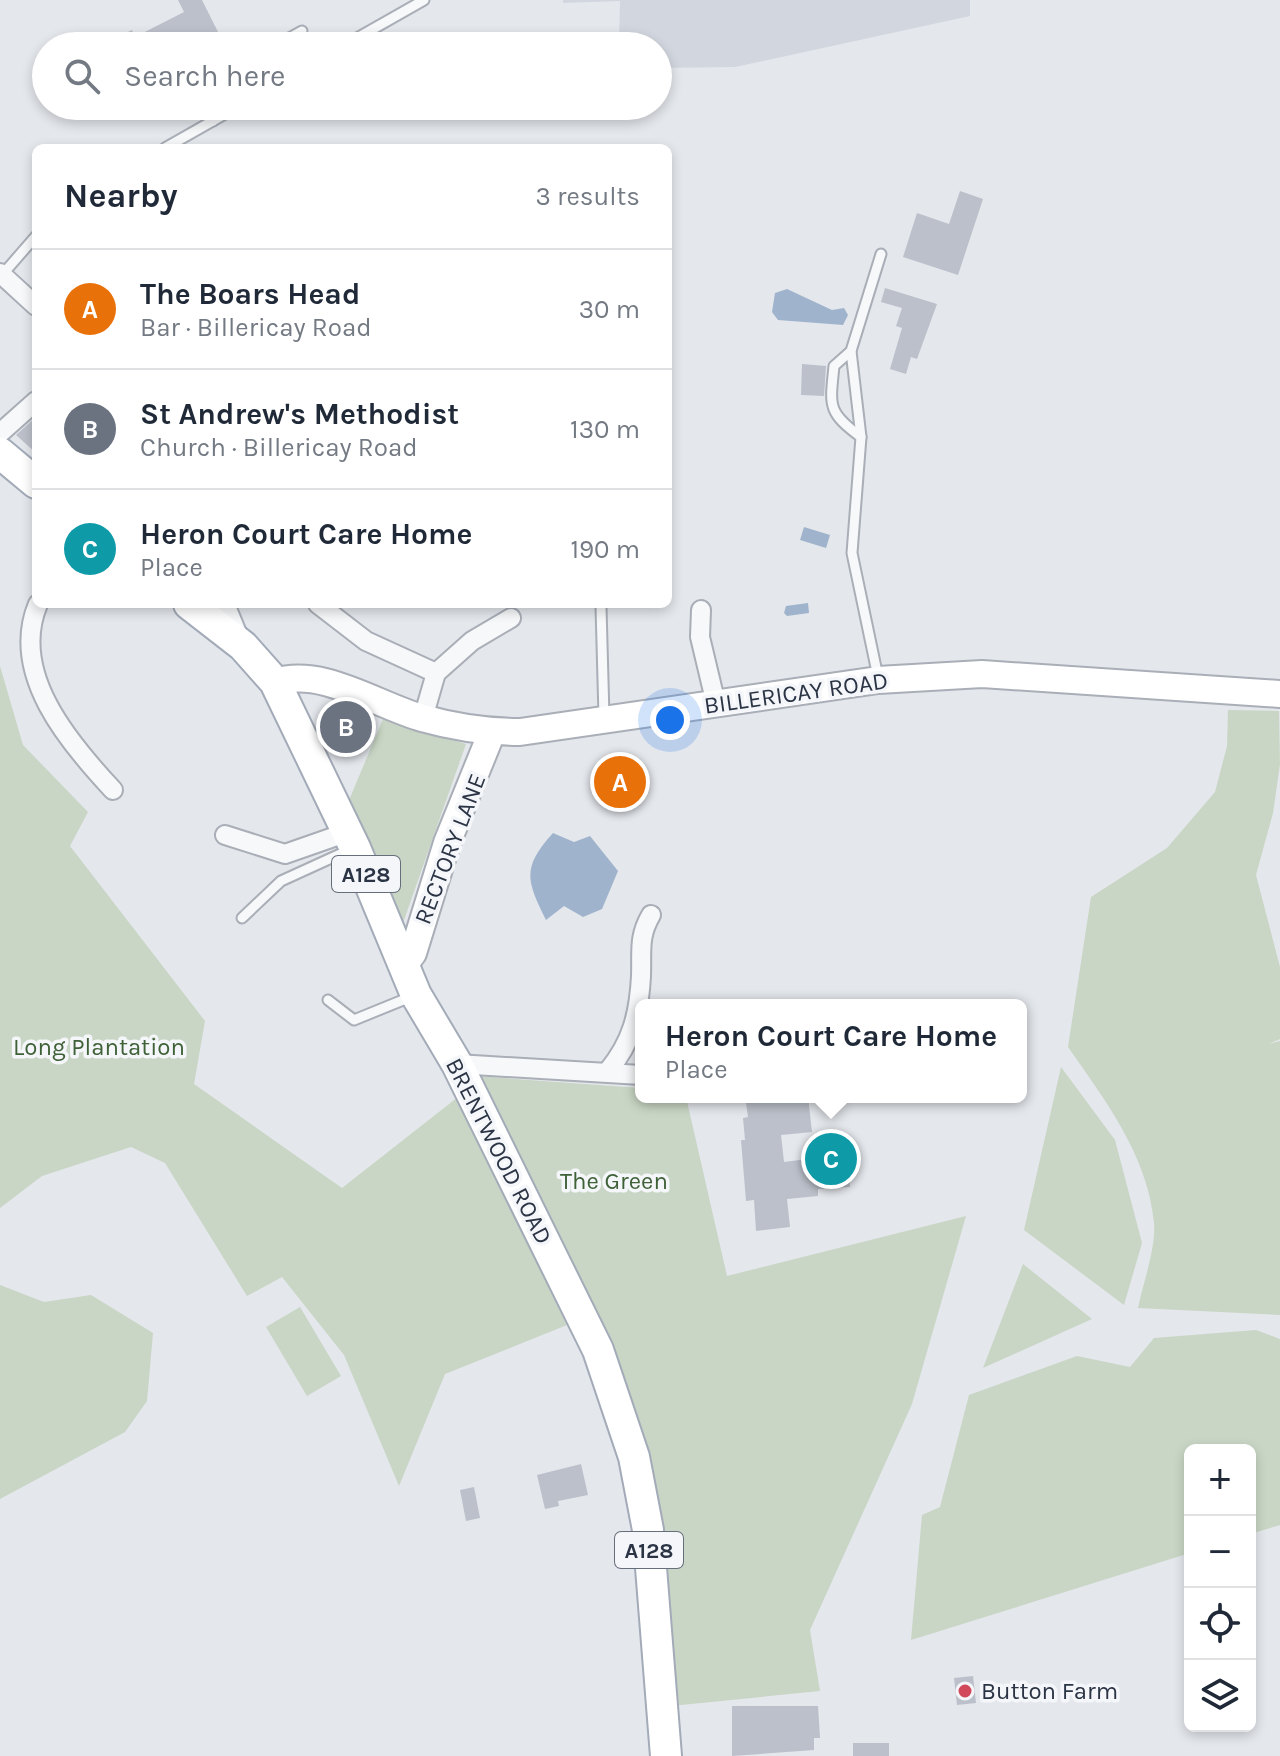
<!DOCTYPE html>
<meta charset="utf-8">
<style>
:root{--surface:#fff;--page:#f2f2f3;--text:#1f2937;--muted:#747a83;--line:#e0e1e3;--accent:#d1495b}
body{margin:0;font-family:Karla,sans-serif;background:var(--page);color:var(--text)}
.controls{position:absolute;right:24px;bottom:24px;display:grid;overflow:hidden;border-radius:12px;box-shadow:0 4px 12px #0003}
.controls button{width:72px;height:72px;display:grid;place-items:center;padding:0;border:0;border-bottom:2px solid var(--line);background:var(--surface);color:var(--text);font:40px sans-serif}
.you{position:absolute;left:670px;top:720px;width:28px;height:28px;margin:-20px;border:6px solid #fff;border-radius:50%;background:#1a73e8;box-shadow:0 0 0 12px #1a73e833}
.badge{display:grid;place-items:center;width:52px;height:52px;border-radius:50%;background:var(--accent);color:#fff;font-size:26px;font-weight:700}
.pin{position:absolute;translate:-50% -50%;border:4px solid #fff;box-shadow:0 2px 8px #0006}
.popup{position:absolute;left:635px;top:999px;width:392px;height:104px;box-sizing:border-box;display:grid;place-content:center;border-radius:12px;background:var(--surface);filter:drop-shadow(0 2px 6px #0005);font-size:26px;white-space:nowrap;color:var(--muted)}
.popup b{font-size:30px;color:var(--text)}
.popup::after{content:'';position:absolute;left:50%;top:100%;margin-left:-16px;border:16px solid transparent;border-top-color:var(--surface)}
.list{margin:0;padding:0;list-style:none}
h2{display:flex;justify-content:space-between;align-items:center;height:104px;margin:0;padding:0 32px;font-size:34px}
h2 small{font-size:26px;font-weight:400;color:var(--muted)}
.list li{display:grid;grid-template-columns:52px 1fr auto;gap:24px;align-items:center;box-sizing:border-box;height:120px;padding:0 32px;border-top:2px solid var(--line)}
.list b{display:block;font-size:30px;white-space:nowrap}
.list p{margin:0;font-size:26px;white-space:nowrap;color:var(--muted)}
.list em{font-size:26px;font-style:normal;color:var(--muted)}
.icon{flex:none;width:44px;height:44px;fill:none;stroke:currentColor;stroke-width:2;stroke-linecap:round;stroke-linejoin:round}
.map{position:relative;flex:none;width:1280px;height:1756px;overflow:hidden}
.search{position:absolute;background:var(--surface);box-shadow:0 4px 12px #0003;left:32px;top:32px;width:640px;height:88px;display:flex;align-items:center;gap:20px;box-sizing:border-box;padding:0 28px;border-radius:44px;color:var(--muted);font-size:30px}
.panel{position:absolute;background:var(--surface);box-shadow:0 4px 12px #0003;left:32px;top:144px;width:640px;height:464px;border-radius:12px}
.map>svg:first-child{display:block}
.built{fill:#d2d6de}
.green{fill:#c9d6c5}
.water{fill:#9fb4cc}
.building{fill:#bbc0ca}
.lines{fill:none;stroke-linecap:round;stroke-linejoin:round}
.lane-casing{stroke:#a9aeb7;stroke-width:13}
.street-casing{stroke:#a9aeb7;stroke-width:22}
.secondary-casing{stroke:#a9aeb7;stroke-width:30}
.primary-casing{stroke:#a3abb8;stroke-width:34}
.lane{stroke:#f7f8fa;stroke-width:9}
.street{stroke:#f7f8fa;stroke-width:18}
.secondary{stroke:#fff;stroke-width:26}
.primary{stroke:#fff;stroke-width:30}
.poi-dot{fill:#d1495b;stroke:#f4f6f9;stroke-width:3}
.labels{text-anchor:middle;stroke-width:7;stroke-linejoin:round;paint-order:stroke}
.shield{fill:#f4f6f9;stroke:#676e7b;stroke-width:2}
.shield-label{font-size:22px;font-weight:bold;fill:#2b3445}
.street-label{font-size:24px;fill:#2b3445;stroke:#f4f6f9}
.park-label{font-size:24px;fill:#3f6138;stroke:#f4f6f9}
.poi-label{font-size:24px;fill:#2b3445;stroke:#f4f6f9;text-anchor:start}
</style>
<div class="map">
<svg width="1280" height="1756" viewBox="0 0 1280 1756">
<rect width="100%" height="100%" fill="#e4e7ec"/>
<polygon class="built" points="563,0 970,0 970,16 735,67 658,68 658,46 619,46 620,1 563,3"/>
<g class="green">
<polygon points="0,666 23,745 88,812 70,846 205,1021 194,1084 342,1188 458,1097 567,1325 445,1374 399,1486 344,1355 282,1277 247,1296 165,1163 131,1147 42,1176 0,1208"/>
<path d="M1228,710L1279,711L1280,764L1273,813L1256,875L1280,967V1039L1269,1044L1280,1041V1315L1138,1308C1143,1283 1156,1249 1154,1223C1148,1156 1105,1100 1068,1047L1091,897L1167,848L1215,792L1227,746Z"/>
<polygon points="383,719 466,744 403,923 347,805"/>
<polygon points="1061,1067 1115,1140 1142,1243 1124,1305 1024,1230"/>
<polygon points="461,1075 641,1088 641,1097 686,1097 727,1276 966,1216 912,1404 810,1630 820,1691 661,1707 634,1457"/>
<polygon points="1023,1264 1092,1319 983,1368"/>
<polygon points="0,1285 44,1302 91,1295 153,1333 147,1401 125,1432 0,1499"/>
<polygon points="300,1307 341,1376 307,1396 266,1327"/>
<polygon points="1256,1330 1280,1339 1280,1525 1250,1534 1250,1450 1190,1450 1190,1553 911,1640 922,1515 940,1507 969,1395 1077,1356 1130,1367 1154,1338"/>
</g>
<g class="water">
<polygon points="787,289 832,310 844,308 848,315 843,325 778,320 772,312 775,293"/>
<polygon points="804,527 830,535 826,548 800,540"/>
<polygon points="808,603 809,613 787,616 784,613 786,606"/>
<path d="M553,833L574,842L590,836L618,871L602,909L583,917L564,906L546,920C527,881 521,868 553,833Z"/>
</g>
<g class="building">
<polygon points="178,0 202,0 222,40 211,46 203,46 201,41 192,46 99,46 132,30 135,37 184,12"/>
<polygon points="960,191 983,199 958,275 903,257 917,213 949,224"/>
<polygon points="885,288 937,304 917,359 911,357 906,374 890,369 902,328 896,326 902,308 881,302"/>
<polygon points="802,364 826,366 824,396 801,395"/>
<polygon points="36,417 36,453 16,435"/>
<polygon points="328,709 338,718 345,710 351,716 353,714 375,733 364,745 355,737 347,746 318,721"/>
<polygon points="631,762 642,783 609,801 597,780"/>
<polygon points="758,1097 808,1097 812,1132 781,1135 784,1162 847,1154 850,1187 818,1189 818,1196 787,1199 790,1227 756,1231 754,1200 746,1201 741,1140 745,1140 743,1118 748,1117 746,1103 758,1103"/>
<polygon points="581,1464 588,1495 558,1501 559,1506 545,1509 537,1475"/>
<polygon points="474,1487 480,1518 466,1521 460,1490"/>
<polygon points="973,1676 976,1703 957,1705 954,1678"/>
<polygon points="732,1706 818,1706 820,1738 814,1738 814,1750 732,1756"/>
<rect x="853" y="1743" width="36" height="13"/>
</g>
<g class="lines">
<defs>
<g id="lane">
<polyline points="275,46 302,31"/>
<polyline points="343,46 424,0"/>
<polyline points="205,106 213,121"/>
<polyline points="165,148 239,106"/>
<polyline points="2,275 36,236"/>
<path d="M851,351L834,366C830,406 827,412 861,437"/>
<polyline points="601,607 604,717"/>
<polyline points="878,677 852,553 861,437 851,351 881,254"/>
<polyline points="242,918 281,881 349,850"/>
<polyline points="328,1000 354,1020 413,996"/>
</g>
<g id="street">
<polyline points="0,273 36,306"/>
<polyline points="0,433 36,401"/>
<path d="M38,604C9,673 69,743 113,790"/>
<polyline points="225,604 239,638"/>
<polyline points="318,604 366,641 436,673 472,641 511,618"/>
<polyline points="701,610 700,637 716,704"/>
<polyline points="423,718 436,673"/>
<polyline points="225,835 285,854 348,832"/>
<polyline points="457,1064 641,1075"/>
<path d="M608,1071C632,1042 639,1014 641,976C642,952 638,937 651,915"/>
</g>
<g id="secondary">
<path d="M275,682C323,667 376,705 422,718C454,727 487,732 520,732L878,680L982,674L1280,694"/>
<polyline points="405,964 413,953 447,843 492,732"/>
</g>
<g id="primary">
<polyline points="0,453 36,483"/>
<polyline points="189,604 243,646 275,682 355,848 416,995 457,1064 598,1350 634,1457 648,1530 666,1756"/>
</g>
</defs>
<use href="#lane" class="lane-casing"/>
<use href="#street" class="street-casing"/>
<use href="#secondary" class="secondary-casing"/>
<use href="#primary" class="primary-casing"/>
<use href="#lane" class="lane"/>
<use href="#street" class="street"/>
<use href="#secondary" class="secondary"/>
<use href="#primary" class="primary"/>
</g>
<circle class="poi-dot" cx="965" cy="1691" r="8"/>
<g class="labels">
<g class="shield">
<rect x="332" y="856" width="68" height="36" rx="6"/>
<rect x="615" y="1532" width="68" height="36" rx="6"/>
</g>
<g class="shield-label">
<text x="366" y="882">A128</text>
<text x="649" y="1558">A128</text>
</g>
<g class="street-label">
<text transform="translate(796 693) rotate(-8)" y="8">BILLERICAY ROAD</text>
<text transform="translate(450 849) rotate(-69)" y="8">RECTORY LANE</text>
<text transform="translate(499 1151) rotate(63)" y="8">BRENTWOOD ROAD</text>
</g>
<g class="park-label">
<text x="99" y="1055">Long Plantation</text>
<text x="614" y="1189">The Green</text>
</g>
<g class="poi-label">
<text x="981" y="1699">Button Farm</text>
</g>
</g>
</svg>
<div class="controls">
<button>+</button>
<button>−</button>
<button><svg class="icon" aria-label="locate" viewBox="0 0 24 24"><circle cx="12" cy="12" r="6"/><path d="M12 2v4M12 18v4M2 12h4M18 12h4"/></svg></button>
<button><svg class="icon" aria-label="layers" viewBox="0 0 24 24"><path d="M12 4l9 5-9 5-9-5zM3 14l9 5 9-5"/></svg></button>
</div>
<div class="you"></div>
<div class="pin badge" style="left:620px;top:782px;background:#e8710a">A</div>
<div class="pin badge" style="left:346px;top:727px;background:#6b7280">B</div>
<div class="pin badge" style="left:831px;top:1159px;background:#0f9aa8">C</div>
<div class="popup"><b>Heron Court Care Home</b>Place</div>
<div class="search"><svg class="icon" aria-label="search" viewBox="0 0 24 24"><circle cx="10" cy="10" r="6"/><path d="M15 15l6 6"/></svg>Search here</div>
<section class="panel">
<h2>Nearby<small>3 results</small></h2>
<ul class="list">
<li><span class="badge" style="background:#e8710a">A</span><div><b>The Boars Head</b><p>Bar · Billericay Road</p></div><em>30 m</em></li>
<li><span class="badge" style="background:#6b7280">B</span><div><b>St Andrew's Methodist</b><p>Church · Billericay Road</p></div><em>130 m</em></li>
<li><span class="badge" style="background:#0f9aa8">C</span><div><b>Heron Court Care Home</b><p>Place</p></div><em>190 m</em></li>
</ul>
</section>
</div>
